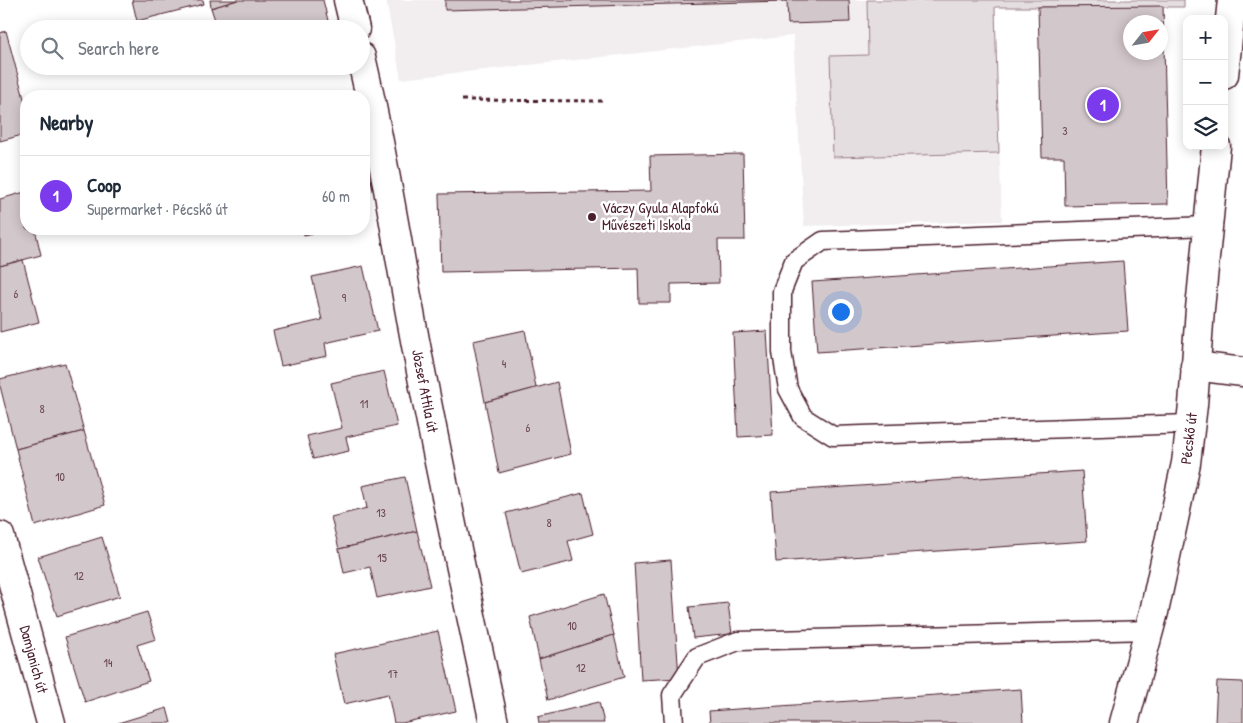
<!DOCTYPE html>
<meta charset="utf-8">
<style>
:root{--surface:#fff;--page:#f2f2f3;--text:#1f2937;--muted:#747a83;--line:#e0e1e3;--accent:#7c3aed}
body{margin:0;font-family:"Patrick Hand",sans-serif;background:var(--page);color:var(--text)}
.controls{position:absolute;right:15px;top:15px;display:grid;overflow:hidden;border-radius:10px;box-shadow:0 2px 12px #0003}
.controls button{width:45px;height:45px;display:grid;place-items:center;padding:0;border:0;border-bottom:1px solid var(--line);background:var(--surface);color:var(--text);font:25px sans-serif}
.compass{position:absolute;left:1123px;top:15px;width:45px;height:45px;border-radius:50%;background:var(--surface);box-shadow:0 2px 12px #0003;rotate:59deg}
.you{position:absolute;left:840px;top:311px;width:18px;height:18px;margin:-12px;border:4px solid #fff;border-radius:50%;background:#1a73e8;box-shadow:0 0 0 8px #1a73e833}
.badge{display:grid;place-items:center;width:32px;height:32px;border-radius:50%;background:var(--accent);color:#fff;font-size:16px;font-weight:700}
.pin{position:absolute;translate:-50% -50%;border:2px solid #fff;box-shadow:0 1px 5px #0006}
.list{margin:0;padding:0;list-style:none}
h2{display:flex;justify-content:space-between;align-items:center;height:65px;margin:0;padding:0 20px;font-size:21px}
h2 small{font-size:16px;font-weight:400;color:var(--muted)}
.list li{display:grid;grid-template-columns:32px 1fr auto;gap:15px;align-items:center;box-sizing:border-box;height:80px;padding:0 20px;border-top:1px solid var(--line)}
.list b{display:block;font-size:19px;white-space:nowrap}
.list p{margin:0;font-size:16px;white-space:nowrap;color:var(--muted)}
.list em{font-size:16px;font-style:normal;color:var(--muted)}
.icon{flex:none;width:28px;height:28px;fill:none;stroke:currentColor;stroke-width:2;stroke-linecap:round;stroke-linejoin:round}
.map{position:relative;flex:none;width:1243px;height:723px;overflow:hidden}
.search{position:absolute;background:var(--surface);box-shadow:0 2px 12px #0003;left:20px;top:20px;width:350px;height:55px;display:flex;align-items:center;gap:12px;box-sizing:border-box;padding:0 18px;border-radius:28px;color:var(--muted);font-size:19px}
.panel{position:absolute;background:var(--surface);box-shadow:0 2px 12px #0003;left:20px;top:90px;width:350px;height:145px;border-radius:20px}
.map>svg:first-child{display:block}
.built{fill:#f2eeef}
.green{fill:#e5dee0;stroke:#987e86}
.building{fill:#d2c7cb;stroke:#4a1f2b;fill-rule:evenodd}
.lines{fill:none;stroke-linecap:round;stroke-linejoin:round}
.lane-casing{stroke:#4a1f2b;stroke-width:21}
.street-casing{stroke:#4a1f2b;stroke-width:31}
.path{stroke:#4a1f2b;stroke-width:3;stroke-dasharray:4 4;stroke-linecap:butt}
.lane{stroke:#fff;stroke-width:18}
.street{stroke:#fff;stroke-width:28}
.poi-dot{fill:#4a1f2b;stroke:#fff;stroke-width:2}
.labels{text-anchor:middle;stroke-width:5;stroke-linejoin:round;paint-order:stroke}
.number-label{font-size:12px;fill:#6c4953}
.poi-label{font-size:15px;fill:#4a1f2b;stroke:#fff;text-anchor:start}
.street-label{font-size:15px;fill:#4a1f2b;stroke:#fff}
</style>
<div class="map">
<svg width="1243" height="723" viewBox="0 0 1243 723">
<rect width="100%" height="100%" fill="#fff"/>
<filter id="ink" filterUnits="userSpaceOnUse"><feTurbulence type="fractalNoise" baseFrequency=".02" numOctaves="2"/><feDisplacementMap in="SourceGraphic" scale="10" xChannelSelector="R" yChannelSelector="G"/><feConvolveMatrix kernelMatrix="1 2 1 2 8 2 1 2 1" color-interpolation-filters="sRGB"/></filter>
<g filter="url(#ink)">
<polygon class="built" points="386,0 994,0 1002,221 804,226 793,36 401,79"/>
<polygon class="green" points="867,0 1184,0 1184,7 995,7 999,153 833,157 830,56 868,55"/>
<g class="building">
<polygon points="132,0 203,0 204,4 137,21"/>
<polygon points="210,0 238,0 211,8"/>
<polygon points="238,0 323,0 330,29 218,29 211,8"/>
<polygon points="445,0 787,0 787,1 445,10"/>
<polygon points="787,0 849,0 850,22 788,24"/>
<path d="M1163,6L1168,204L1065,206L1064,157H1042L1038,7ZM1130,22H1160V52H1130Z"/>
<polygon points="6,31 26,106 26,134 0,141 0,33"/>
<polygon points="743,154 745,240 718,240 719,283 671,284 671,303 639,303 638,268 441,272 439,194 651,191 650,156"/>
<polygon points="25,192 26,229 35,229 41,255 0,266 0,199"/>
<polygon points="303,229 332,229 304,235"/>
<polygon points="23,260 39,322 0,332 0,266"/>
<polygon points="1123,261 1128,331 817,352 812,282"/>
<polygon points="363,266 378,331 325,343 327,356 281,366 273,331 322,320 312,277"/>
<polygon points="525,330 536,388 485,402 473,341"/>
<polygon points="767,331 773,435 738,437 733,333"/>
<polygon points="65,363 84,431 16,449 0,386 0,379"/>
<polygon points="384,371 397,426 346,437 349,451 313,459 307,436 342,428 331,383"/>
<polygon points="557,382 571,454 499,473 485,402"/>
<polygon points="84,431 105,505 35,526 16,449"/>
<polygon points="1082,471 1087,541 776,562 771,492"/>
<polygon points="405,477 417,531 339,549 331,517 367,508 362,486"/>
<polygon points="583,493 593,534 568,541 573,561 521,574 506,513"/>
<polygon points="417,531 430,586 377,598 370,567 344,573 339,549"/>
<polygon points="102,537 120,596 57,616 38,557"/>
<polygon points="671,560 679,678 641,680 634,563"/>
<polygon points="604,594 614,635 539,659 530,617"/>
<polygon points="728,603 732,634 693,638 689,607"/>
<polygon points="147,612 156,639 137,645 149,681 85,702 65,637"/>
<polygon points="438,631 456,711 402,723 394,723 388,694 344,704 333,654"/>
<polygon points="614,635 624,677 548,700 539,659"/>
<polygon points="1217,681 1243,682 1243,723 1215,723"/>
<polygon points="1021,689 1023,723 710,723 709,711"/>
<polygon points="599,702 604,723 539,723 538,717"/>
<polygon points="167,708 171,723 118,723"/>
</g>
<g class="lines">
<defs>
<g id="lane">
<polyline points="1190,424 833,436 803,417 788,389 782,352 782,291 794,261 823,241 1208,226"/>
<polyline points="674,723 672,695 697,657 738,641 1149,630"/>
</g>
<g id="street">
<polyline points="348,0 355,29"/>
<path id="s1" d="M361,57C385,157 399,259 419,361C442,482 468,602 494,723"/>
<polyline points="1224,75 1232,0"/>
<polyline points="1195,366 1243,372"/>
<path id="s2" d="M0,536L51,723"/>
<path id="s3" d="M1124,723L1154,612L1186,463L1193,405L1200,309L1216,146"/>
</g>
</defs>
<use href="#lane" class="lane-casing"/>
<use href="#street" class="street-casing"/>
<polyline class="path" points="462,100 603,101"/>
<use href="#lane" class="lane"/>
<use href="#street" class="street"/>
</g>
</g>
<circle class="poi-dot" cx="592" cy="217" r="5"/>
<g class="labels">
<g class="number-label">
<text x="1065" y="135">3</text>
<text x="16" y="298">6</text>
<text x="344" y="302">9</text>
<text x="504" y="368">4</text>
<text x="364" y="408">11</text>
<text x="42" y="413">8</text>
<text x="528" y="432">6</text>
<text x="60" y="481">10</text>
<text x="381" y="517">13</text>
<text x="549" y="527">8</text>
<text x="382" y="562">15</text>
<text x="79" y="580">12</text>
<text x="572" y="630">10</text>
<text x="108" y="667">14</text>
<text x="581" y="672">12</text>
<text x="393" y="678">17</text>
</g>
<g class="poi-label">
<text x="602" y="213">Váczy Gyula Alapfokú<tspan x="602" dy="17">Művészeti Iskola</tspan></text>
</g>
<g class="street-label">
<text dy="5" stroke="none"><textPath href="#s1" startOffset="340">József Attila út</textPath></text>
<text dy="5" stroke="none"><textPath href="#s3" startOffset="292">Pécskő út</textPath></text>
<text dy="5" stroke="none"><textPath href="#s2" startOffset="128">Damjanich út</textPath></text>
</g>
</g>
</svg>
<div class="controls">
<button>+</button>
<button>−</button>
<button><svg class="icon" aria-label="layers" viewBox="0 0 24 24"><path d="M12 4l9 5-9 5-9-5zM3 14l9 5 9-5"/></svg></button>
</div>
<svg class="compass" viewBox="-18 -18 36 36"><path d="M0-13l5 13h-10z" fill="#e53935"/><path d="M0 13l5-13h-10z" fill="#747a83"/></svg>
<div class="you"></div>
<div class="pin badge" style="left:1103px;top:105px">1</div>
<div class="search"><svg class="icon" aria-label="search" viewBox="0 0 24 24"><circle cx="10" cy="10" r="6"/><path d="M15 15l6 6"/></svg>Search here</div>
<section class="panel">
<h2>Nearby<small></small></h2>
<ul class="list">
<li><span class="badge">1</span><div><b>Coop</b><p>Supermarket · Pécskő út</p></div><em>60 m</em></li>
</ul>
</section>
</div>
